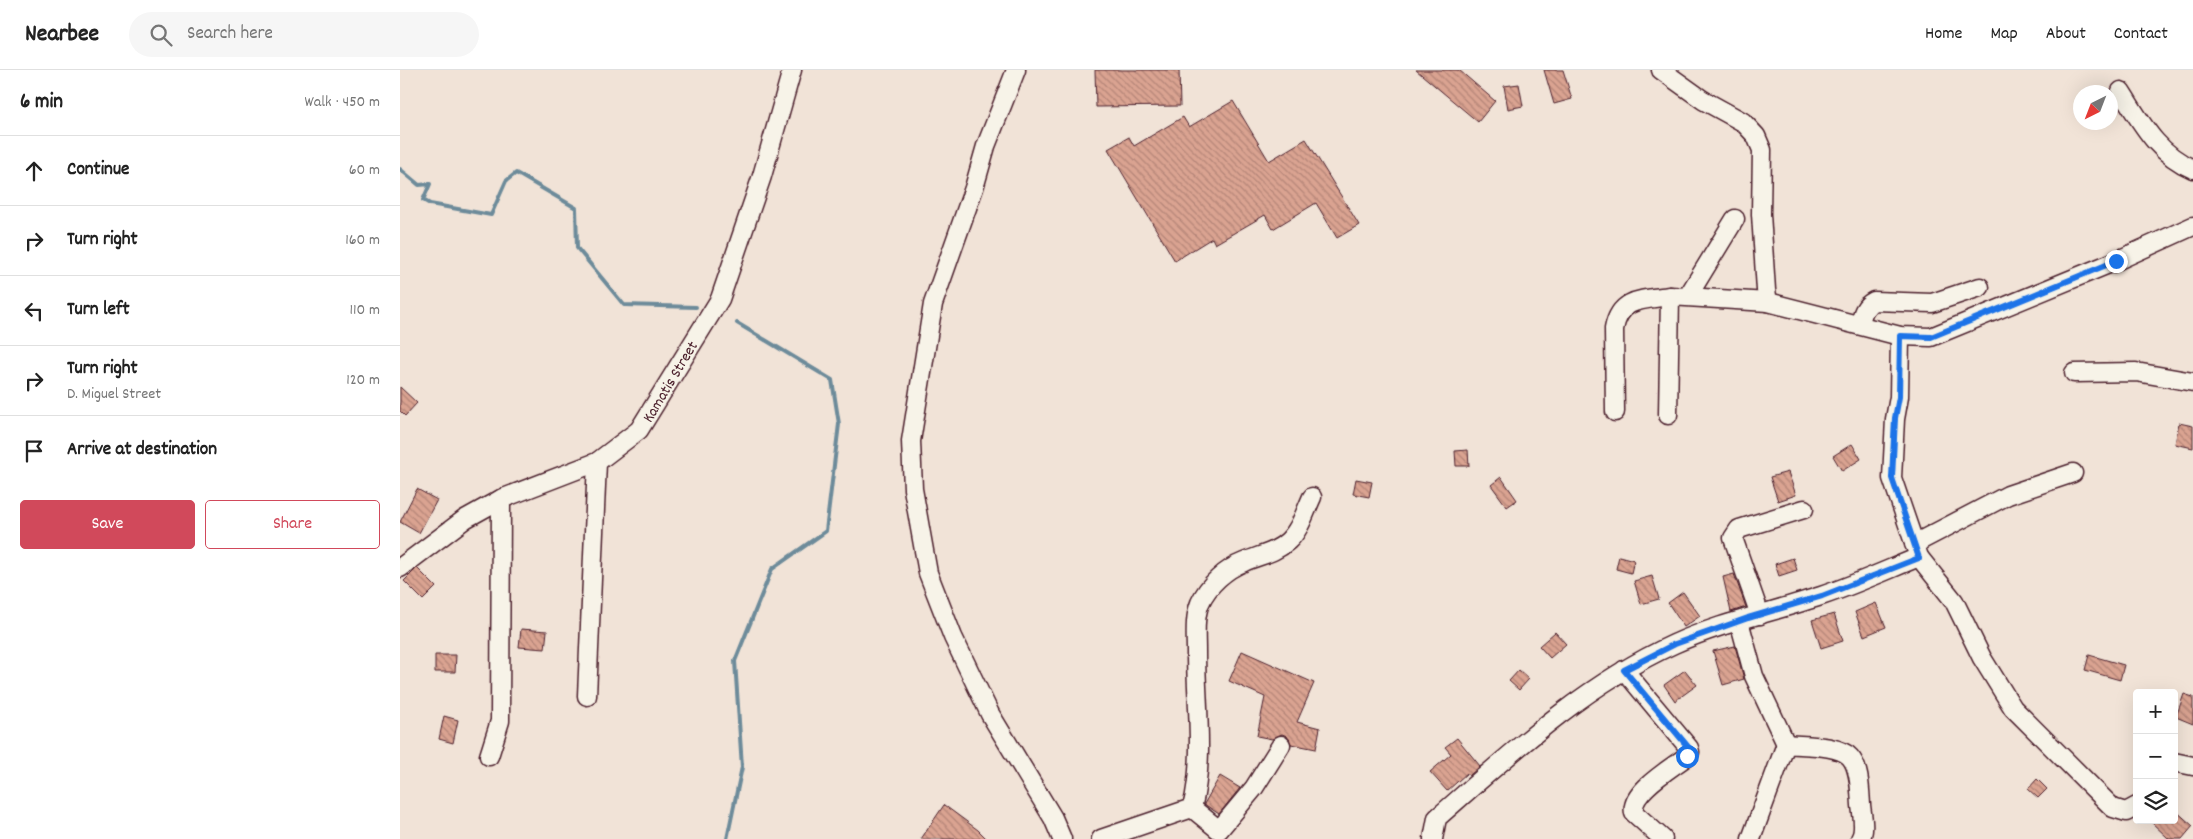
<!DOCTYPE html>
<meta charset="utf-8">
<style>
:root{--surface:#fff;--page:#f6f6f6;--text:#222;--muted:#767676;--line:#e0e0e0;--accent:#d1495b}
body{margin:0;font-family:Dekko,sans-serif;background:var(--page);color:var(--text)}
.controls{position:absolute;right:15px;bottom:15px;display:grid;overflow:hidden;border-radius:5px;box-shadow:0 5px 20px #0002}
.controls button{width:45px;height:45px;display:grid;place-items:center;padding:0;border:0;border-bottom:1px solid var(--line);background:var(--surface);color:var(--text);font:25px sans-serif}
.compass{position:absolute;left:1673px;top:15px;width:45px;height:45px;border-radius:50%;background:var(--surface);box-shadow:0 5px 20px #0002;rotate:222deg}
.stop{position:absolute;width:15px;height:15px;margin:-11px;border:4px solid #1a73e8;border-radius:50%;background:#fff}
.stop.end{background:#1a73e8;border-color:#fff;box-shadow:0 1px 5px #0008}
.list{margin:0;padding:0;list-style:none}
h2{display:flex;justify-content:space-between;align-items:center;height:65px;margin:0;padding:0 20px;font-size:21px}
h2 small{font-size:16px;font-weight:400;color:var(--muted)}
.list li{display:grid;grid-template-columns:32px 1fr auto;gap:15px;align-items:center;box-sizing:border-box;height:70px;padding:0 20px;border-top:1px solid var(--line)}
.list b{display:block;font-size:19px;white-space:nowrap}
.list p{margin:0;font-size:16px;white-space:nowrap;color:var(--muted)}
.list em{font-size:16px;font-style:normal;color:var(--muted)}
.actions{display:flex;gap:10px;padding:15px 20px}
.actions a{flex:1;padding:11px 0;border:1px solid var(--accent);border-radius:5px;text-align:center;font-size:18px;color:var(--accent)}
.actions .main{background:var(--accent);color:#fff}
.icon{flex:none;width:28px;height:28px;fill:none;stroke:currentColor;stroke-width:2;stroke-linecap:round;stroke-linejoin:round}
.map{position:relative;flex:none;width:1793px;height:769px;overflow:hidden}
header{display:flex;align-items:center;gap:30px;box-sizing:border-box;height:70px;padding:0 25px;background:var(--surface);border-bottom:1px solid var(--line)}
header strong{font-size:24px}
nav{display:flex;gap:28px;margin-inline-start:auto;font-size:18px}
.search{width:350px;height:45px;background:var(--page);display:flex;align-items:center;gap:12px;box-sizing:border-box;padding:0 18px;border-radius:28px;color:var(--muted);font-size:19px}
main{display:flex}
aside{flex:1;background:var(--surface)}
.map>svg:first-child{display:block}
.lines{fill:none;stroke-linecap:round;stroke-linejoin:round}
.stream{stroke:#6d8b9a;stroke-width:4}
.building{fill:url(#building-back-hatch);stroke:#4a1f2b}
.minor-casing{stroke:#4a1f2b;stroke-width:21}
.minor{stroke:#f7f3e8;stroke-width:18}
.route{stroke:#1a73e8;stroke-width:6}
.labels{text-anchor:middle;stroke-width:4.5;stroke-linejoin:round;paint-order:stroke}
.street-label{font-size:16px;fill:#4a1f2b;stroke:#f7f3e8}
</style>
<header>
<strong>Nearbee</strong>
<div class="search"><svg class="icon" aria-label="search" viewBox="0 0 24 24"><circle cx="10" cy="10" r="6"/><path d="M15 15l6 6"/></svg>Search here</div>
<nav><a>Home</a><a>Map</a><a>About</a><a>Contact</a></nav>
</header>
<main>
<aside>
<h2>6 min<small>Walk · 450 m</small></h2>
<ul class="list">
<li><svg class="icon" aria-label="ahead" viewBox="0 0 24 24"><path d="M12 20V5M6 11l6-6 6 6"/></svg><div><b>Continue</b></div><em>60 m</em></li>
<li><svg class="icon" aria-label="right" viewBox="0 0 24 24"><path d="M7 20v-9h11M14 6l5 5-5 5"/></svg><div><b>Turn right</b></div><em>160 m</em></li>
<li><svg class="icon" aria-label="left" viewBox="0 0 24 24"><path d="M17 20v-9H6M10 6l-5 5 5 5"/></svg><div><b>Turn left</b></div><em>110 m</em></li>
<li><svg class="icon" aria-label="right" viewBox="0 0 24 24"><path d="M7 20v-9h11M14 6l5 5-5 5"/></svg><div><b>Turn right</b><p>D. Miguel Street</p></div><em>120 m</em></li>
<li><svg class="icon" aria-label="arrive" viewBox="0 0 24 24"><path d="M6 21V4h12l-3 4 3 4H6"/></svg><div><b>Arrive at destination</b></div></li>
</ul>
<div class="actions"><a class="main">Save</a><a>Share</a></div>
</aside>
<div class="map">
<svg width="1793" height="769" viewBox="0 0 1793 769">
<defs>
<pattern id="building-back-hatch" width="6" height="6" patternUnits="userSpaceOnUse" patternTransform="scale(1.25)"><rect width="6" height="6" fill="#daa391"/><path d="M-1 5l2 2M0 0l6 6M5-1l2 2" fill="none" stroke="#b38477"/></pattern>
</defs>
<rect width="100%" height="100%" fill="#f1e3d7"/>
<filter id="ink" filterUnits="userSpaceOnUse"><feTurbulence type="fractalNoise" baseFrequency=".02" numOctaves="2"/><feDisplacementMap in="SourceGraphic" scale="10" xChannelSelector="R" yChannelSelector="G"/><feConvolveMatrix kernelMatrix="1 2 1 2 8 2 1 2 1" color-interpolation-filters="sRGB"/></filter>
<g filter="url(#ink)">
<g class="lines">
<g class="stream">
<polyline points="0,99 19,115 30,114 23,130 30,134 91,145 106,111 116,103 176,138 177,178 224,235 296,237"/>
<polyline points="327,769 342,697 335,591 372,499 426,461 439,354 432,310 337,253"/>
</g>
</g>
<g class="building">
<polygon points="695,0 779,0 780,36 696,37"/>
<polygon points="1016,0 1059,0 1095,31 1078,52"/>
<polygon points="1144,0 1163,0 1172,29 1154,34"/>
<polygon points="1119,14 1123,36 1108,39 1104,16"/>
<polygon points="833,31 869,91 906,69 959,155 937,168 916,133 873,159 865,145 815,174 812,168 775,191 708,79 729,67 734,76 783,47 789,57"/>
<polygon points="0,317 17,333 5,346 0,341"/>
<polygon points="1779,353 1793,356 1793,378 1775,374"/>
<polygon points="1452,374 1461,389 1442,401 1433,386"/>
<polygon points="1068,380 1069,396 1056,396 1055,381"/>
<polygon points="1388,402 1396,425 1378,431 1370,407"/>
<polygon points="1101,407 1117,430 1107,437 1091,415"/>
<polygon points="956,409 972,412 969,427 953,424"/>
<polygon points="17,419 37,430 19,463 0,452"/>
<polygon points="1219,486 1234,490 1231,503 1216,499"/>
<polygon points="1393,488 1397,500 1379,506 1375,494"/>
<polygon points="17,498 36,517 23,530 4,511"/>
<polygon points="1334,504 1346,537 1331,542 1323,507"/>
<polygon points="1252,506 1259,529 1241,534 1234,511"/>
<polygon points="1283,522 1300,546 1284,557 1268,533"/>
<polygon points="1476,533 1486,557 1464,566 1455,542"/>
<polygon points="1434,544 1443,571 1421,578 1412,550"/>
<polygon points="121,559 147,561 145,579 119,577"/>
<polygon points="1155,562 1166,574 1150,588 1139,576"/>
<polygon points="1335,576 1344,609 1323,615 1313,581"/>
<polygon points="842,581 914,613 897,652 920,658 916,679 891,674 887,666 882,664 872,669 857,666 865,627 829,611"/>
<polygon points="35,585 56,585 55,602 35,602"/>
<polygon points="1689,585 1724,595 1720,610 1685,600"/>
<polygon points="1119,600 1129,609 1119,620 1109,611"/>
<polygon points="1285,600 1297,615 1275,631 1264,615"/>
<polygon points="1784,624 1793,627 1793,654 1776,647"/>
<polygon points="44,646 58,650 53,673 39,669"/>
<polygon points="1057,668 1080,696 1069,706 1067,703 1047,721 1030,702 1051,684 1045,677"/>
<polygon points="820,706 840,718 819,744 804,734"/>
<polygon points="1637,709 1647,719 1638,728 1628,719"/>
<polygon points="544,735 578,760 587,769 521,769"/>
<polygon points="1774,739 1793,756 1782,769 1769,769 1749,750 1774,750"/>
</g>
<g class="lines">
<defs>
<g id="minor">
<polyline points="616,0 586,76 574,118 533,234 511,371 513,419 528,503 553,567 590,644 653,748 662,769"/>
<polyline points="1261,0 1303,30 1343,52 1356,66 1362,80 1361,144 1366,220 1368,232 1500,266 1531,267 1716,191 1793,156"/>
<path d="M1721,21C1741,52 1757,84 1793,99"/>
<polyline points="1288,226 1335,149"/>
<path d="M1460,254C1462,244 1464,236 1474,231L1532,233L1580,217"/>
<polyline points="1500,266 1499,327 1495,349 1492,408 1519,487 1554,531 1582,588 1613,638 1713,738 1726,742 1737,736"/>
<polyline points="1674,303 1736,302 1793,312"/>
<path d="M1215,342L1214,259C1220,227 1243,230 1270,226"/>
<polyline points="1268,345 1270,226 1368,232"/>
<polyline points="1514,474 1608,425 1673,403"/>
<polyline points="0,498 65,449 101,429 197,392 239,360 320,229 362,106 392,0"/>
<polyline points="1360,545 1333,468 1339,459 1404,439"/>
<polyline points="1339,551 1354,606 1386,674"/>
<path d="M1224,600L1289,678L1290,682L1287,686C1272,698 1229,722 1234,743L1263,769"/>
<polyline points="187,626 197,392"/>
<polyline points="89,686 100,651 101,429"/>
<polyline points="1774,692 1793,696"/>
<path d="M792,738C805,688 796,634 796,582C796,566 794,548 800,533C808,515 826,499 844,492C860,485 875,483 888,471C900,460 905,442 912,427"/>
<polyline points="792,738 819,760 854,718 881,675"/>
<polyline points="701,769 792,738"/>
<path d="M1033,769L1037,748C1110,684 1184,615 1274,574C1320,553 1373,542 1421,526C1454,515 1487,500 1519,487"/>
<path d="M1351,769L1386,674C1403,676 1438,674 1450,687C1460,698 1460,721 1461,735C1462,746 1466,760 1460,769"/>
</g>
</defs>
<use href="#minor" class="minor-casing"/>
<use href="#minor" class="minor"/>
</g>
</g>
<g class="lines" filter="url(#ink)">
<polyline class="route" points="1287,686 1290,682 1289,678 1224,600 1275,574 1348,548 1422,526 1519,488 1492,408 1495,348 1499,327 1500,266 1531,267 1716,191"/>
</g>
<g class="labels">
<g class="street-label">
<text transform="translate(269 311) rotate(-59)" y="6">Kamatis Street</text>
</g>
</g>
</svg>
<div class="controls">
<button>+</button>
<button>−</button>
<button><svg class="icon" aria-label="layers" viewBox="0 0 24 24"><path d="M12 4l9 5-9 5-9-5zM3 14l9 5 9-5"/></svg></button>
</div>
<svg class="compass" viewBox="-18 -18 36 36"><path d="M0-13l5 13h-10z" fill="#e53935"/><path d="M0 13l5-13h-10z" fill="#767676"/></svg>
<div class="stop" style="left:1287px;top:686px"></div>
<div class="stop end" style="left:1716px;top:191px"></div>
</div>
</main>
